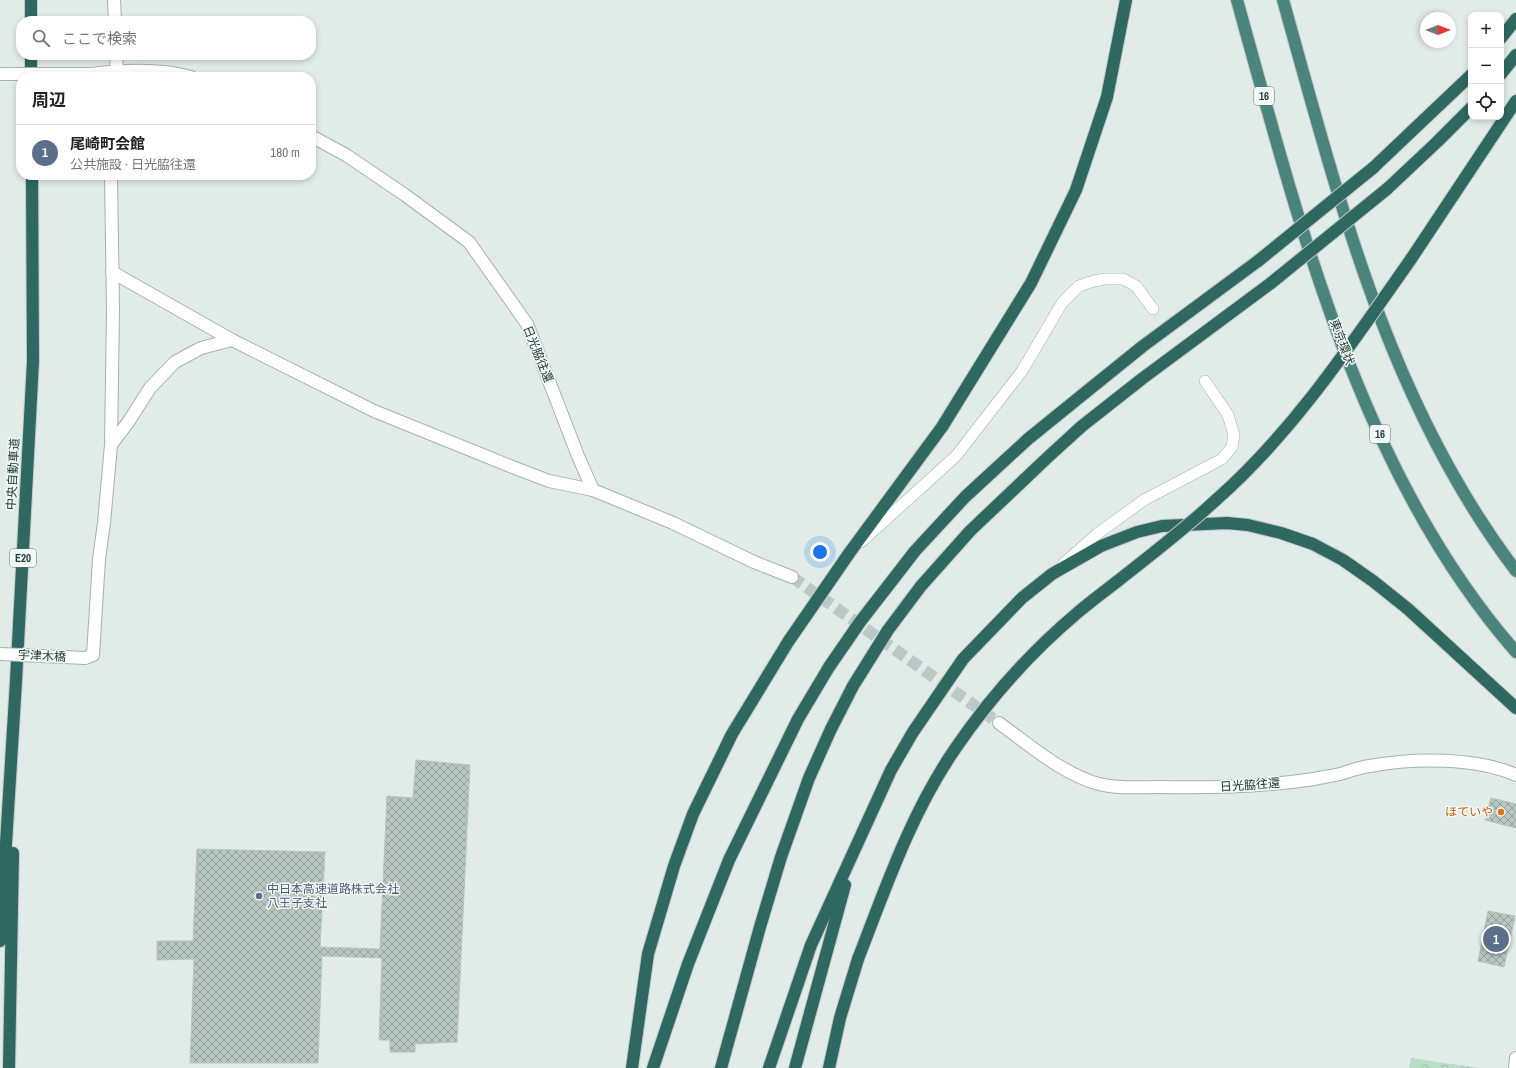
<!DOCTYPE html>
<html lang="ja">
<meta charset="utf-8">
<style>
:root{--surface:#fff;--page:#f2f2f2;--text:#222;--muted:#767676;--line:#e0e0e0;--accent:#db2777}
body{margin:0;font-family:"Archivo Narrow","Noto Sans JP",sans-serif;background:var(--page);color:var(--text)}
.controls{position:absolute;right:12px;top:12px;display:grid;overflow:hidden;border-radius:8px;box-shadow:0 2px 6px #0003}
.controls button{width:36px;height:36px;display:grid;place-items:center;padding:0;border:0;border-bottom:1px solid var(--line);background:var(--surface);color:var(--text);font:20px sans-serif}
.compass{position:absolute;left:1420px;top:12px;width:36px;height:36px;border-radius:50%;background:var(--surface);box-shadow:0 2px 6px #0003;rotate:90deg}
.you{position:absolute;left:820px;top:552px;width:14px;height:14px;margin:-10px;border:3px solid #fff;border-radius:50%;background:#1a73e8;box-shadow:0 0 0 6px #1a73e833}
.badge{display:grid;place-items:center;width:26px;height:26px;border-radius:50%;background:var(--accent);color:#fff;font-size:13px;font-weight:700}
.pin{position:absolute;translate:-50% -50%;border:2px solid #fff;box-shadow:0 1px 4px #0006}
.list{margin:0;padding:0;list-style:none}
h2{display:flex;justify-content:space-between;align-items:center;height:52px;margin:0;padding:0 16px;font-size:17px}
h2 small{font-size:13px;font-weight:400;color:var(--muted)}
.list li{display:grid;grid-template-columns:26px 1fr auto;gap:12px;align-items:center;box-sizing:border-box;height:56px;padding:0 16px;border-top:1px solid var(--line)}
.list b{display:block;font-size:15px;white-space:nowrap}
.list p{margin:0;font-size:13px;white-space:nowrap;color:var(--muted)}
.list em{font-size:13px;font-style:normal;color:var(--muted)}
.icon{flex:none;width:22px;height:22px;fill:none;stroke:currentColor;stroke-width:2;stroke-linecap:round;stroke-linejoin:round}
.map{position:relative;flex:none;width:1516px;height:1068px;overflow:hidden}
.search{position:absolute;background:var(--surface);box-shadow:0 2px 6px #0003;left:16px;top:16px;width:300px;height:44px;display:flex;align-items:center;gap:10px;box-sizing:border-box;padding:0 14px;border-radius:16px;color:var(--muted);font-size:15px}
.panel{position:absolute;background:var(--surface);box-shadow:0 2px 6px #0003;left:16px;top:72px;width:300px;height:108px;border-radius:16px}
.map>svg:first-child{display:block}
.park{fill:url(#park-crowns)}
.building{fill:url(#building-cross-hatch);stroke:#b4c5bf}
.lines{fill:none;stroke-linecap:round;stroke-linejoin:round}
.minor-tunnel{stroke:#bbc8c5;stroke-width:12;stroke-dasharray:12 6;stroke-linecap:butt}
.service-casing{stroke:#a4b3af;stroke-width:12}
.minor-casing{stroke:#a4b3af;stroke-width:14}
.trunk-casing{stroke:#c1c8c7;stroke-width:14}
.motorway-casing{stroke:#c1c8c7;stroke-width:14}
.service{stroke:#fff;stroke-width:11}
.minor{stroke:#fff;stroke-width:12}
.trunk{stroke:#4b847c;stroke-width:12}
.motorway{stroke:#2f6761;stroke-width:12}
.minor-bridge-casing{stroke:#a4b3af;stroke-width:14;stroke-linecap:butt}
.motorway-bridge-casing{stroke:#c1c8c7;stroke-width:14;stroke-linecap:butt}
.minor-bridge{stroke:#fff;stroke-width:12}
.motorway-bridge{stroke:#2f6761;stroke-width:12}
.food-dot{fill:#e8710a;stroke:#f2f8f5;stroke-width:1.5}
.service-dot{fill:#5c6f8a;stroke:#f2f8f5;stroke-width:1.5}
.labels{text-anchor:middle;stroke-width:3;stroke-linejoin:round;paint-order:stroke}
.shield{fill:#f2f8f5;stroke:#607470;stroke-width:1}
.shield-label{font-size:11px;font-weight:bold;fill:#223c37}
.street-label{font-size:12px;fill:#223c37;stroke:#f2f8f5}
.food-label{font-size:12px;fill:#c56008;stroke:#f2f8f5;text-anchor:end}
.service-label{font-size:12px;fill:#4e5e75;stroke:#f2f8f5;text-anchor:start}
</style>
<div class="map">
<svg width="1516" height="1068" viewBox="0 0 1516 1068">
<defs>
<pattern id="park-crowns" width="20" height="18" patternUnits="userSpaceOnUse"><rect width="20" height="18" fill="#bbdcc7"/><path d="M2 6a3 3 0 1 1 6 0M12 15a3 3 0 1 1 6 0" fill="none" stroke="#a0beac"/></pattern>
<pattern id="building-cross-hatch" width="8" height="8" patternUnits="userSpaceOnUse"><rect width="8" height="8" fill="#b7c6c1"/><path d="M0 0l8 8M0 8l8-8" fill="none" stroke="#94a29e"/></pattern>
</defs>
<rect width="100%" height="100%" fill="#e1ebe8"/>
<polygon class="park" points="1411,1058 1479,1068 1409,1068"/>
<g class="building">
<polygon points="416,760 470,765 457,1042 415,1044 415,1052 390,1052 390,1040 379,1040 382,958 322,956 318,1063 190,1063 194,959 157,960 157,941 193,941 197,849 325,852 320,947 380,949 387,796 413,798"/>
<polygon points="1491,798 1516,804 1516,828 1485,820"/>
<polygon points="1488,911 1515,916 1504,967 1478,961"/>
</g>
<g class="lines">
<polyline class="minor-tunnel" points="792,577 999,723"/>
<defs>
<g id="service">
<polyline points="861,542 956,456 1022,371 1062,303 1079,286 1094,281 1105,279 1123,279 1136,286 1153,309"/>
<polyline points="1063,564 1097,534 1144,500 1222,459 1232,447 1234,435 1228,415 1205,381"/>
</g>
<g id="minor">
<polyline points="114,0 115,21"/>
<path d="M91,74C123,70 159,68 191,77"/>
<polyline points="116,77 117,71 116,55"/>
<polyline points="311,136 346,155 405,195 469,242 527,324 578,456 593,490 673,523 754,562 792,577"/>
<polyline points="112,272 232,340 374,411 510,466 549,481 593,490"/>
<polyline points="111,445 129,421 150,388 175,362 201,348 232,340"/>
<polyline points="85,658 93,655 99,559 104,523 111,445 113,309 111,175"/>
<path d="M999,723C1028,744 1064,775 1099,784C1118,789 1140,787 1159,787C1211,788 1262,787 1314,779C1322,777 1332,776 1340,774C1350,771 1360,767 1370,766C1412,758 1476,757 1516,775"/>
<polyline points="1515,1068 1516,1058"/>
</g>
<g id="trunk">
<path d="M1237,0C1299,223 1360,474 1516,652"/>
<path d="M1283,0C1339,200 1388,402 1516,571"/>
</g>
<g id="motorway">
<polyline points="31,0 31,21"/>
<polyline points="1501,38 1516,19"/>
<polyline points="31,55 31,77"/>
<polyline points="1501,74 1516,55"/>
<polyline points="1373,168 1471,75"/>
<polyline points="1387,189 1437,142 1471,108"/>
<polyline points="1411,259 1516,101"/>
<polyline points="0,941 16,681 33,361 32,175"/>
<polyline points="9,1068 13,853"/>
<polyline points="632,1068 648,954 674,866 693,814 732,734 788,642 850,552 942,427 1031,283 1076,190 1107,97 1126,0"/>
<polyline points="653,1068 688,964 729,860 798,719 829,667 860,622 915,551 965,497 1028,439 1086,392 1143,346 1258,261"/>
<polyline points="721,1068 760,927 781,857 809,778 831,729 853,686 888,630 921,586 970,531 1048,457 1082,426 1143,378 1271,283"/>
<polyline points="769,1068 811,945 891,770 913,732 963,659 1022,598 1052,574 1101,546 1137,532 1162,526 1227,523 1248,525 1281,533 1313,544 1343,560 1373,581 1408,609 1516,708"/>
<polyline points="795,1068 845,885"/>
<polyline points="829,1068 840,1018 858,959"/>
</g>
</defs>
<use href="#service" class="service-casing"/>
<use href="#minor" class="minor-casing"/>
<use href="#trunk" class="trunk-casing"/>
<use href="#motorway" class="motorway-casing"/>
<use href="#service" class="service"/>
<use href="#minor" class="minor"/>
<use href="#trunk" class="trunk"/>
<use href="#motorway" class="motorway"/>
<defs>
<g id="minor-bridge">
<polyline points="0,74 91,74"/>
<polyline points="0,654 85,658"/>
</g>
<g id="motorway-bridge">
<polyline points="1258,261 1373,168"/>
<polyline points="1271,283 1387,189"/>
<path d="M858,959C886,887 911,813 955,749C989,699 1030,653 1076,614C1090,602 1105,591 1119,580C1152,554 1186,528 1217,499C1294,431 1352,343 1411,259"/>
</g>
</defs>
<use href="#minor-bridge" class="minor-bridge-casing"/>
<use href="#motorway-bridge" class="motorway-bridge-casing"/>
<use href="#minor-bridge" class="minor-bridge"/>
<use href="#motorway-bridge" class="motorway-bridge"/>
</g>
<circle class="food-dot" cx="1501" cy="812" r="4"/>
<circle class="service-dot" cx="259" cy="896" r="4"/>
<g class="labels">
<g class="shield">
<rect x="1254" y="87" width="20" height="18" rx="3"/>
<rect x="1370" y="425" width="20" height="18" rx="3"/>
<rect x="10" y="549" width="26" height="18" rx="3"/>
</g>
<g class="shield-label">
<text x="1264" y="100">16</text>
<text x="1380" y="438">16</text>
<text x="23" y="562">E20</text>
</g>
<g class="street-label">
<text transform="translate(1342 342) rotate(69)" y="4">東京環状</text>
<text transform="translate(538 354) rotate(68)" y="4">日光脇往還</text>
<text transform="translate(13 474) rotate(-87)" y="4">中央自動車道</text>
<text transform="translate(42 656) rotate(3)" y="4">宇津木橋</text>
<text transform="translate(1250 785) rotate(-4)" y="4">日光脇往還</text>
</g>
<g class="food-label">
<text x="1493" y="816">ほていや</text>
</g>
<g class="service-label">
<text x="267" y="893">中日本高速道路株式会社<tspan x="267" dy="14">八王子支社</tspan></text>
</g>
</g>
</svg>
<div class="controls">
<button>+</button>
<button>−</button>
<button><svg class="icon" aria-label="locate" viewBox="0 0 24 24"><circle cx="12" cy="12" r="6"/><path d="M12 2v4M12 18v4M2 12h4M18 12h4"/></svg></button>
</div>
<svg class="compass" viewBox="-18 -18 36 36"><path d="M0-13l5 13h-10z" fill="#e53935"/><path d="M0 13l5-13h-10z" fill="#767676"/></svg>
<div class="you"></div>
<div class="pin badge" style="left:1496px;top:939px;background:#5c6f8a">1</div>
<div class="search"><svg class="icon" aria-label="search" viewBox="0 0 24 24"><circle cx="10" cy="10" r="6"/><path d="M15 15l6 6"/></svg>ここで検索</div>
<section class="panel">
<h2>周辺<small></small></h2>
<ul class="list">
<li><span class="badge" style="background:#5c6f8a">1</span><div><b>尾崎町会館</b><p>公共施設 · 日光脇往還</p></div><em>180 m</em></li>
</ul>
</section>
</div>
